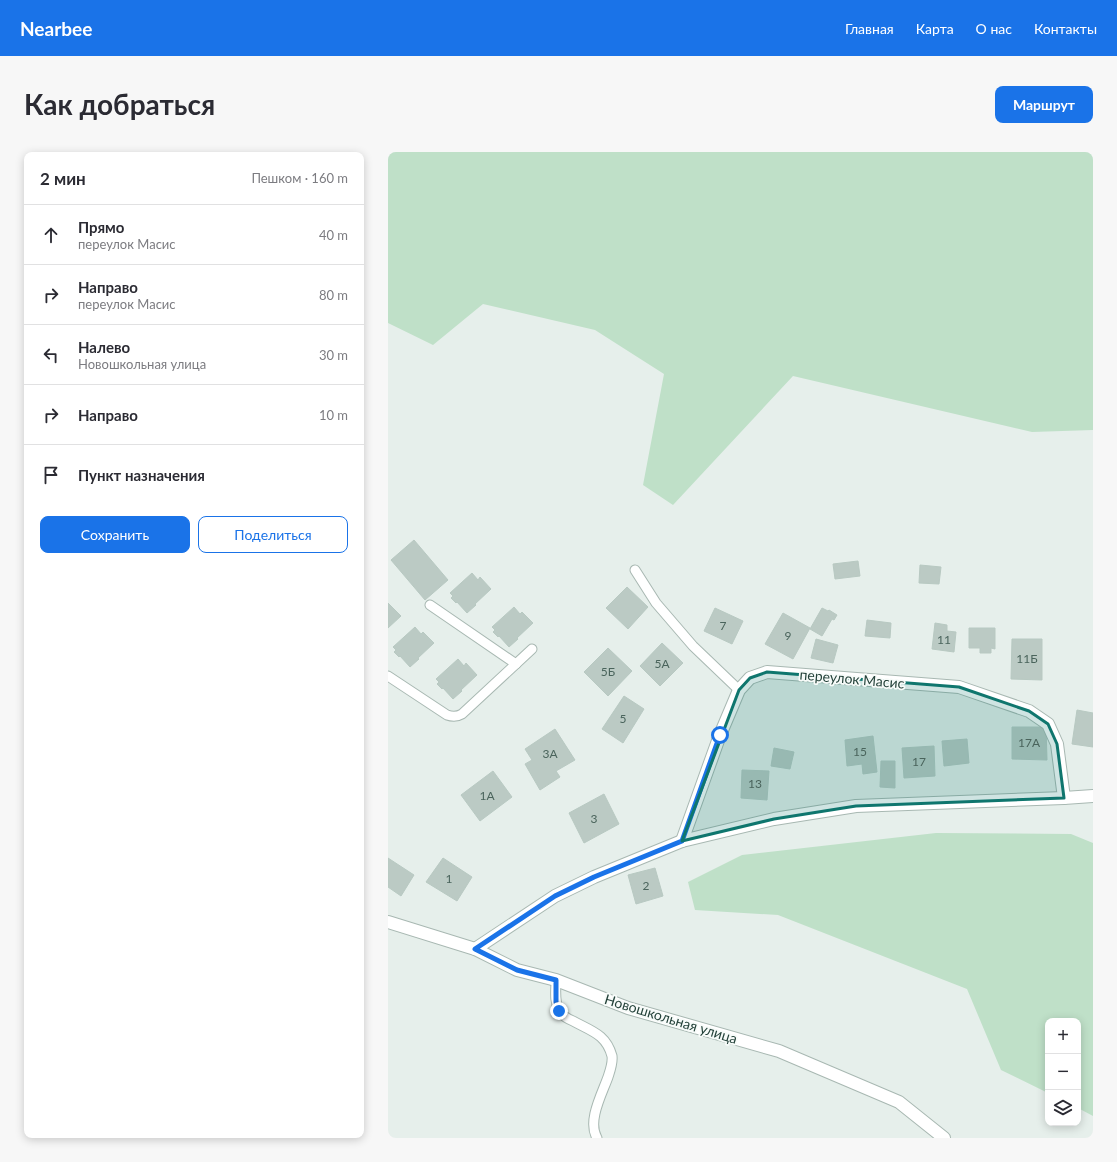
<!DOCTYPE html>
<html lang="ru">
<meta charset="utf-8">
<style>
:root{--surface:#fff;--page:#f7f7f7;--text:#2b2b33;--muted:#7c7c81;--line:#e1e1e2;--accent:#1a73e8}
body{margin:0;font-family:Lato,sans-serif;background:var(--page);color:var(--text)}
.controls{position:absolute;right:12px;bottom:12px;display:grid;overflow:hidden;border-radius:8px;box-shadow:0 2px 10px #0003}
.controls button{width:36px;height:36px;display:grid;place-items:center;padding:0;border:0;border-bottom:1px solid var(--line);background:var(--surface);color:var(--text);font:20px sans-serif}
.stop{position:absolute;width:12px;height:12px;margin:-9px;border:3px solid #1a73e8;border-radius:50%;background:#fff}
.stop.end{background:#1a73e8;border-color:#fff;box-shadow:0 1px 4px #0008}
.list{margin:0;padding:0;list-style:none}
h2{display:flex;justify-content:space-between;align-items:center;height:52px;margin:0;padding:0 16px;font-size:17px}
h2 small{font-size:13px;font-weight:400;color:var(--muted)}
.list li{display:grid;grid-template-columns:26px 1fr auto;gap:12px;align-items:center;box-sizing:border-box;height:60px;padding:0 16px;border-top:1px solid var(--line)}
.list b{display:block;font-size:15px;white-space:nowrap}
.list p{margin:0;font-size:13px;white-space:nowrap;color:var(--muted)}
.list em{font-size:13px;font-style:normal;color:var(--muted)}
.actions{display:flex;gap:8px;padding:12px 16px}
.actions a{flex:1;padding:9px 0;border:1px solid var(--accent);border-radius:8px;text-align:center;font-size:14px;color:var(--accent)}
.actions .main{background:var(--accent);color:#fff}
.icon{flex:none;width:22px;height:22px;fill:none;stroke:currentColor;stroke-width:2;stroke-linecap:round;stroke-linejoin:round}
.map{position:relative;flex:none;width:705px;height:986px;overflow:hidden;border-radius:8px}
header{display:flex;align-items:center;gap:24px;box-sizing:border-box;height:56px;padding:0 20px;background:var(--accent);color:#fff}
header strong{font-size:19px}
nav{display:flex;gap:22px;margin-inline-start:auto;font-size:14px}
.intro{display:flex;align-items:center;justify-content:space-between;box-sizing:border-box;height:96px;padding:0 24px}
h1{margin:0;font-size:28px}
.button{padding:10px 18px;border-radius:8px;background:var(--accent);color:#fff;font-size:14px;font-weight:700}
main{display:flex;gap:24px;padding:0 24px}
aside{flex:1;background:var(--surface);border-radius:8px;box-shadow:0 2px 10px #0003}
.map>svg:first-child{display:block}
.green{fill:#bfe0c8}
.building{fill:#bbcac4;stroke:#b8c9c2}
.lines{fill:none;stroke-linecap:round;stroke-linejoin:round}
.lane-casing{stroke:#a8b8b2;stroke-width:11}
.street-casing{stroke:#a8b8b2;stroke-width:14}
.lane{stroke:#fff;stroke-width:9}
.street{stroke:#fff;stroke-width:12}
.route{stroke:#1a73e8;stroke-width:5}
.marked{fill:#0f766e;fill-opacity:0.2;stroke:#0f766e;stroke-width:3;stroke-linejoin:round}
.labels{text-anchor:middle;stroke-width:3.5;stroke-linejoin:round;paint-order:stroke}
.number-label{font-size:12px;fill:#4a645c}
.street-label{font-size:14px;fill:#24423a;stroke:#f7fbf9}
</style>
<header>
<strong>Nearbee</strong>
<nav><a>Главная</a><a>Карта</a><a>О нас</a><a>Контакты</a></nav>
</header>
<div class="intro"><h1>Как добраться</h1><a class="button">Маршрут</a></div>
<main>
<aside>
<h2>2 мин<small>Пешком · 160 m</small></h2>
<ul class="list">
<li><svg class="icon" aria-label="ahead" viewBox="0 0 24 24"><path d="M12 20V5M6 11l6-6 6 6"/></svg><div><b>Прямо</b><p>переулок Масис</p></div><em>40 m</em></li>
<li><svg class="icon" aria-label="right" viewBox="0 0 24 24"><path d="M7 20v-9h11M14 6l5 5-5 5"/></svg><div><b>Направо</b><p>переулок Масис</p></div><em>80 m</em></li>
<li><svg class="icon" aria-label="left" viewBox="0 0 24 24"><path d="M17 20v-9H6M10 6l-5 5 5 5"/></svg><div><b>Налево</b><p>Новошкольная улица</p></div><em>30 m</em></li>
<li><svg class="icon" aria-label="right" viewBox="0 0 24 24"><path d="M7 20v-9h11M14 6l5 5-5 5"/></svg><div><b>Направо</b></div><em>10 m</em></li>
<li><svg class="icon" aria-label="arrive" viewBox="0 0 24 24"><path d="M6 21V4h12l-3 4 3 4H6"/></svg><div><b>Пункт назначения</b></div></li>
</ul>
<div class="actions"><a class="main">Сохранить</a><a>Поделиться</a></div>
</aside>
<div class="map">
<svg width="705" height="986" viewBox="0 0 705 986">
<rect width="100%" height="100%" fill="#e6efeb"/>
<g class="green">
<polygon points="0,0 705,0 705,278 644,280 405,224 285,353 255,333 276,222 207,178 95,152 45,193 0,171"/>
<polygon points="548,681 683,682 705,691 705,964 690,956 690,869 660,869 660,941 613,918 579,837 390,763 307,758 300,730 354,703"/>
</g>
<g class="building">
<polygon points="26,388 60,428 37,448 3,408"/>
<polygon points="470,409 472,424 447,427 445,412"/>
<polygon points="532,413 553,415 551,432 531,431"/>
<polygon points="84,421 90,428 92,425 103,437 87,452 88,453 79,461 69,450 68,451 63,446 65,444 62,441"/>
<polygon points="239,435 260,455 240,477 218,456"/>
<polygon points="0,451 13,464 0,476"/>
<polygon points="126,455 132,462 134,460 145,471 129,486 130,487 121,495 111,484 110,485 105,480 107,478 104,475"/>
<polygon points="327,456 355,469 344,492 316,479"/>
<polygon points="434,456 440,459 441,458 449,463 446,468 444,467 434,484 422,477"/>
<polygon points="395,461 422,476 405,507 377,492"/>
<polygon points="479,468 503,471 502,486 477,484"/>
<polygon points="547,471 559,473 559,479 568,480 566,500 544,497"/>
<polygon points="27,475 33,482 35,480 46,491 30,506 31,507 22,515 12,504 11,505 6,500 8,498 5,495"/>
<polygon points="581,476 607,476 607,497 603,496 603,501 592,501 592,496 581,496"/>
<polygon points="428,487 450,493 445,511 423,506"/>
<polygon points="624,487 654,487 654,528 623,527"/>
<polygon points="274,491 295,511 272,534 252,514"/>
<polygon points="220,496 244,519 220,544 196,520"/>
<polygon points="70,507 76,514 78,511 89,523 73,538 74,539 65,547 55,536 54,537 49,532 51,530 48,527"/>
<polygon points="236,544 256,557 235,591 214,577"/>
<polygon points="689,558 705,561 705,595 684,592"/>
<polygon points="624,575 658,575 659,608 624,607"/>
<polygon points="167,577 187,608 168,619 172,625 152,638 137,612 144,608 137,597"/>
<polygon points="485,584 489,620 475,622 474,612 459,614 457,588"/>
<polygon points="579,587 581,611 556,614 554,589"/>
<polygon points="546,594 547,624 516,626 514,596"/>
<polygon points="386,596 406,600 402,617 383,614"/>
<polygon points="493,609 507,609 507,636 492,635"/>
<polygon points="354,618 381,619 379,648 353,646"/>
<polygon points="105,619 124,645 92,669 73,643"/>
<polygon points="216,642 231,672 196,691 181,661"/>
<polygon points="0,706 26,723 13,744 0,735"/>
<polygon points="55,706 84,725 69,749 38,730"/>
<polygon points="267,716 275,744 248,752 240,723"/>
</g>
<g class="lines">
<defs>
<g id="lane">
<polyline points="247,418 268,451 305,494 351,538"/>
<polyline points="42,453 128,512"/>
<path d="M0,524L59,563C65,565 69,565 74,562L144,497"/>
<path d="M168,828C168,838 166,849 171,858C174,864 180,867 185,869C203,879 218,882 224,904C225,911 222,919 220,925C214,942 199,969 209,986"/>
</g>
<g id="street">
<polyline points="294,689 332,583 351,538 362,526 379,520 571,535 641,559 660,572 669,592 676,646"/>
<polyline points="0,770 87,797 129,818 168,828 240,856 391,899 511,950 556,986"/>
<polyline points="87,797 167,744 206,725 294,689 386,667 468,654 676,646 705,644"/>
</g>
</defs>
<use href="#lane" class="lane-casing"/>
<use href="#street" class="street-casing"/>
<use href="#lane" class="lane"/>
<use href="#street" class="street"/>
</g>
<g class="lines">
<polyline class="route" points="171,859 168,850 168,828 129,818 87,797 167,744 206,725 294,689 332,583"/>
</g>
<path class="marked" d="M379,520L571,535L641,559L660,572L669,592L676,646L468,654L386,667L294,689L351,538L362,526Z"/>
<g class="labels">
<g class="number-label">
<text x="335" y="478">7</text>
<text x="400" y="488">9</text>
<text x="556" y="492">11</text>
<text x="639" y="511">11Б</text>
<text x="274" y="516">5А</text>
<text x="220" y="524">5Б</text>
<text x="235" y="571">5</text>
<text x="641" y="595">17А</text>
<text x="472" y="604">15</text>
<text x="162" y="606">3А</text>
<text x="531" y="614">17</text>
<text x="367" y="636">13</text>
<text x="99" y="648">1А</text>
<text x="206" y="671">3</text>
<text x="61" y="731">1</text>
<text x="258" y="738">2</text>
</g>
<g class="street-label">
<text transform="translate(464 527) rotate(5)" y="5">переулок Масис</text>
<text transform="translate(283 867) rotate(17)" y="5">Новошкольная улица</text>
</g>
</g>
</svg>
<div class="controls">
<button>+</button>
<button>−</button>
<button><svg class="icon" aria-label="layers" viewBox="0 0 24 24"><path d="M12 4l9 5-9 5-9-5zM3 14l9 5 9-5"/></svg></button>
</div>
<div class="stop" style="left:332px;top:583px"></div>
<div class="stop end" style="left:171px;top:859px"></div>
</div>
</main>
